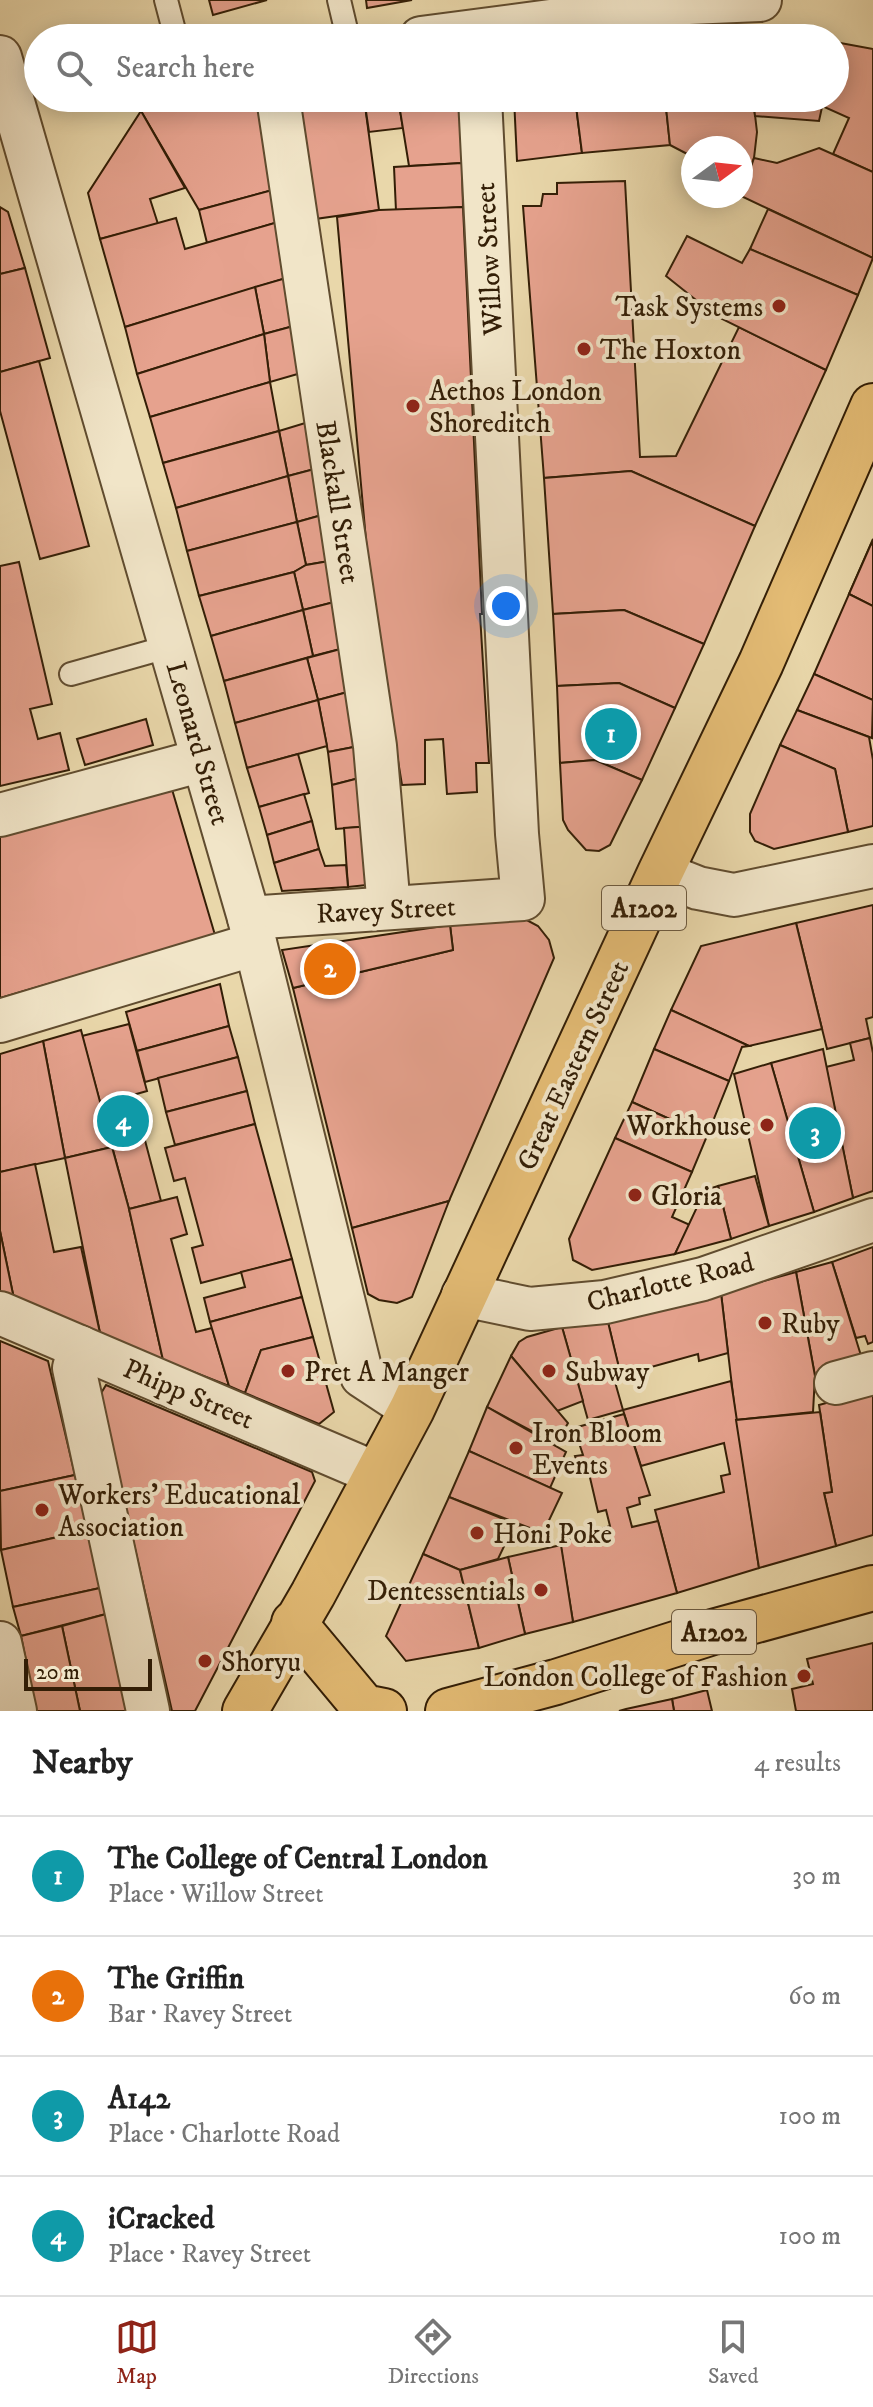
<!DOCTYPE html>
<meta charset="utf-8">
<style>
:root{--surface:#fff;--page:#f6f6f6;--text:#222;--muted:#767676;--line:#e0e0e0;--accent:#8f2418}
body{margin:0;font-family:"IM FELL DW Pica",serif;background:var(--page);color:var(--text)}
.compass{position:absolute;left:681px;top:136px;width:72px;height:72px;border-radius:50%;background:var(--surface);box-shadow:0 4px 20px #0003;rotate:75deg}
.scale{position:absolute;left:24px;bottom:20px;width:128px;box-sizing:border-box;padding-left:8px;border:4px solid #331e06;border-top:0;font-size:22px;line-height:28px;white-space:nowrap;color:#331e06;-webkit-text-stroke:6px #f1e5c8;paint-order:stroke}
.you{position:absolute;left:506px;top:606px;width:28px;height:28px;margin:-20px;border:6px solid #fff;border-radius:50%;background:#1a73e8;box-shadow:0 0 0 12px #1a73e833}
.badge{display:grid;place-items:center;width:52px;height:52px;border-radius:50%;background:var(--accent);color:#fff;font-size:26px;font-weight:700}
.pin{position:absolute;translate:-50% -50%;border:4px solid #fff;box-shadow:0 2px 8px #0006}
.list{margin:0;padding:0;list-style:none}
h2{display:flex;justify-content:space-between;align-items:center;height:104px;margin:0;padding:0 32px;font-size:34px}
h2 small{font-size:26px;font-weight:400;color:var(--muted)}
.list li{display:grid;grid-template-columns:52px 1fr auto;gap:24px;align-items:center;box-sizing:border-box;height:120px;padding:0 32px;border-top:2px solid var(--line)}
.list b{display:block;font-size:30px;white-space:nowrap}
.list p{margin:0;font-size:26px;white-space:nowrap;color:var(--muted)}
.list em{font-size:26px;font-style:normal;color:var(--muted)}
.icon{flex:none;width:44px;height:44px;fill:none;stroke:currentColor;stroke-width:2;stroke-linecap:round;stroke-linejoin:round}
.map{position:relative;flex:none;width:873px;height:1711px;overflow:hidden}
.search{position:absolute;background:var(--surface);box-shadow:0 4px 20px #0003;left:24px;right:24px;top:24px;height:88px;display:flex;align-items:center;gap:20px;box-sizing:border-box;padding:0 28px;border-radius:44px;color:var(--muted);font-size:30px}
.sheet{height:584px;background:var(--surface)}
nav{display:flex;justify-content:space-around;align-items:center;box-sizing:border-box;height:112px;border-top:2px solid var(--line);background:var(--surface);font-size:22px;color:var(--muted)}
nav a{display:grid;justify-items:center;gap:4px}
nav .on{color:var(--accent)}
.map>svg:first-child{display:block}
.building{fill:#e6a28e;stroke:#331e06;stroke-width:2}
.lines{fill:none;stroke-linecap:round;stroke-linejoin:round}
.lane-casing{stroke:#604c2f;stroke-width:26}
.street-casing{stroke:#604c2f;stroke-width:46}
.highway-casing{stroke:#331e06;stroke-width:48}
.lane{stroke:#f1e5c8;stroke-width:22}
.street{stroke:#f1e5c8;stroke-width:42}
.highway{stroke:#e4bc75;stroke-width:44}
.poi-dot{fill:#8f2418;stroke:#f1e5c8;stroke-width:3}
.labels{text-anchor:middle;stroke-width:8;stroke-linejoin:round;paint-order:stroke}
.shield{fill:#f1e5c8;stroke:#6c5a40;stroke-width:2}
.shield-label{font-size:26px;font-weight:bold;fill:#331e06}
.street-label{font-size:28px;fill:#331e06;stroke:#f1e5c8}
.poi-label{font-size:28px;fill:#331e06;stroke:#f1e5c8;text-anchor:start}
</style>
<div class="map">
<svg width="873" height="1711" viewBox="0 0 873 1711">
<rect width="100%" height="100%" fill="#e9d7aa"/>
<filter id="stains"><feTurbulence type="fractalNoise" baseFrequency=".0025" numOctaves="4"/><feColorMatrix values="0 0 0 0 .2 0 0 0 0 .09 0 0 0 0 .02 0 0 0 .5 -.17"/></filter>
<radialGradient id="worn" r=".72"><stop offset=".6" stop-color="#630" stop-opacity="0"/><stop offset="1" stop-color="#630" stop-opacity=".3"/></radialGradient>
<g class="building">
<polygon points="209,0 267,0 213,15"/>
<polygon points="366,0 412,0 367,8"/>
<polygon points="744,33 797,38 745,38"/>
<polygon points="835,42 873,49 873,172 833,154 849,118 822,106 824,98 835,98"/>
<polygon points="227,98 267,98 280,188 199,210 141,111"/>
<polygon points="297,98 364,98 379,210 315,219"/>
<polygon points="364,98 398,98 403,128 369,132"/>
<polygon points="398,98 460,98 462,163 409,166"/>
<polygon points="514,98 575,98 582,153 517,161"/>
<polygon points="575,98 665,98 670,145 582,153"/>
<polygon points="665,98 753,98 757,132 754,158 744,185 741,183 741,148 693,148 693,157 670,145"/>
<polygon points="753,98 824,98 819,121 755,116"/>
<polygon points="141,111 185,188 150,199 158,224 100,239 88,193"/>
<polygon points="819,148 873,172 873,258 741,196 754,158 777,163"/>
<polygon points="462,163 463,207 396,211 394,167"/>
<polygon points="625,181 640,457 676,456 739,327 826,370 755,526 631,471 544,478 523,206 541,206 543,194 557,194 557,183"/>
<polygon points="280,188 285,220 207,243 199,210"/>
<polygon points="0,207 8,212 25,268 0,274"/>
<polygon points="463,207 482,614 480,614 489,763 476,763 477,792 447,794 443,739 425,740 425,784 402,785 371,596 337,217 379,210"/>
<polygon points="768,209 873,258 858,295 750,249"/>
<polygon points="176,218 185,249 285,220 293,276 125,327 100,239"/>
<polygon points="687,236 742,263 750,249 858,295 826,370 716,316 666,276"/>
<polygon points="25,268 50,358 0,372 0,274"/>
<polygon points="293,276 301,324 264,334 255,287"/>
<polygon points="255,287 264,334 137,374 125,327"/>
<polygon points="301,324 308,371 270,382 264,334"/>
<polygon points="264,334 270,382 150,417 137,374"/>
<polygon points="39,361 89,546 40,559 0,411 0,372"/>
<polygon points="270,382 279,431 163,463 150,417"/>
<polygon points="315,420 322,467 288,476 279,431"/>
<polygon points="279,431 288,476 176,508 163,463"/>
<polygon points="322,467 329,513 297,522 288,476"/>
<polygon points="631,471 755,526 704,644 624,610 553,614 544,478"/>
<polygon points="288,476 297,522 187,551 176,508"/>
<polygon points="329,513 335,560 306,565 297,522"/>
<polygon points="297,522 306,565 294,572 199,596 187,551"/>
<polygon points="873,539 873,606 849,594"/>
<polygon points="871,544 873,545 873,606 849,594"/>
<polygon points="335,560 342,600 303,610 294,572 306,565"/>
<polygon points="19,562 52,704 30,709 38,739 60,733 69,770 0,786 0,566"/>
<polygon points="294,572 303,610 211,636 199,596"/>
<polygon points="849,594 873,606 873,700 814,674"/>
<polygon points="342,600 348,647 313,656 303,610"/>
<polygon points="303,610 313,656 224,681 211,636"/>
<polygon points="624,610 704,644 675,708 619,683 557,686 553,614"/>
<polygon points="348,647 355,690 318,700 307,658"/>
<polygon points="307,658 318,700 235,723 224,681"/>
<polygon points="814,674 873,700 872,738 797,710"/>
<polygon points="619,683 675,708 642,780 595,760 560,763 557,686"/>
<polygon points="355,690 364,745 328,752 318,700"/>
<polygon points="318,700 327,746 247,768 235,723"/>
<polygon points="797,710 869,737 873,760 873,826 848,832 835,769 780,745"/>
<polygon points="146,719 153,745 85,765 77,739"/>
<polygon points="364,745 367,776 332,785 328,752"/>
<polygon points="780,745 835,769 848,832 774,849 755,841 750,832 750,814"/>
<polygon points="298,754 309,793 259,807 247,768"/>
<polygon points="595,760 642,780 610,845 599,851 586,850 568,830 563,820 560,763"/>
<polygon points="367,776 372,826 336,829 332,785"/>
<polygon points="171,786 215,935 0,998 0,835"/>
<polygon points="304,794 312,821 267,835 259,807"/>
<polygon points="312,821 319,849 274,863 267,835"/>
<polygon points="372,826 376,884 348,887 344,828"/>
<polygon points="319,849 325,866 346,865 348,887 282,891 274,863"/>
<polygon points="873,905 873,1017 866,1019 870,1038 827,1049 796,923"/>
<polygon points="521,917 538,926 549,940 554,958 449,1201 352,1228 293,988 453,950 450,925"/>
<polygon points="796,923 822,1029 749,1046 671,1010 701,946"/>
<polygon points="450,925 453,950 293,988 282,950"/>
<polygon points="220,984 229,1026 137,1051 126,1012"/>
<polygon points="671,1010 749,1046 742,1047 729,1081 654,1049"/>
<polygon points="129,1024 147,1091 133,1095 161,1201 129,1209 82,1036"/>
<polygon points="229,1026 238,1057 145,1082 137,1051"/>
<polygon points="81,1030 112,1147 65,1158 43,1041"/>
<polygon points="870,1038 873,1053 873,1191 853,1198 826,1067 854,1060 850,1043"/>
<polygon points="43,1041 65,1158 0,1172 0,1054"/>
<polygon points="654,1049 729,1081 707,1136 632,1102"/>
<polygon points="823,1049 853,1198 814,1212 771,1063"/>
<polygon points="238,1057 247,1091 166,1112 158,1078"/>
<polygon points="771,1063 814,1212 769,1226 734,1074"/>
<polygon points="247,1091 255,1124 175,1145 166,1112"/>
<polygon points="632,1102 707,1136 692,1172 615,1138"/>
<polygon points="255,1124 292,1259 201,1283 192,1248 203,1245 185,1178 174,1181 165,1148"/>
<polygon points="615,1138 692,1172 672,1217 690,1225 675,1254 592,1270 573,1260 569,1239"/>
<polygon points="112,1147 129,1209 163,1360 100,1333 65,1158"/>
<polygon points="35,1164 54,1252 81,1247 100,1333 14,1299 0,1231 0,1172"/>
<polygon points="755,1176 769,1226 731,1239 718,1186"/>
<polygon points="718,1186 731,1239 675,1254 705,1190"/>
<polygon points="177,1197 187,1234 171,1239 196,1332 212,1328 229,1386 163,1360 129,1209"/>
<polygon points="449,1201 412,1297 397,1303 379,1300 368,1294 352,1228"/>
<polygon points="0,1231 14,1299 0,1293"/>
<polygon points="873,1247 873,1342 868,1344 865,1336 856,1338 832,1262"/>
<polygon points="292,1259 302,1297 210,1322 204,1298 245,1287 241,1272"/>
<polygon points="832,1262 863,1362 815,1376 796,1272"/>
<polygon points="796,1272 815,1376 813,1412 736,1420 721,1293"/>
<polygon points="721,1293 728,1353 699,1361 698,1354 626,1374 625,1368 619,1369 607,1318"/>
<polygon points="302,1297 313,1337 261,1350 245,1393 229,1386 210,1322"/>
<polygon points="607,1318 622,1380 615,1382 623,1410 588,1420 562,1327"/>
<polygon points="562,1327 583,1401 557,1411 511,1356 519,1342 527,1337"/>
<polygon points="313,1337 334,1412 319,1424 245,1393 261,1350"/>
<polygon points="0,1341 48,1361 75,1475 0,1491"/>
<polygon points="511,1356 568,1423 556,1444 487,1407"/>
<polygon points="731,1381 759,1568 677,1593 655,1510 724,1492 721,1476 730,1474 724,1443 641,1466 623,1410"/>
<polygon points="106,1385 312,1472 315,1481 195,1711 172,1711 100,1395"/>
<polygon points="873,1390 873,1535 836,1546 824,1493 832,1492 819,1405"/>
<polygon points="487,1407 566,1452 550,1488 469,1451"/>
<polygon points="820,1412 832,1492 824,1493 836,1546 759,1568 736,1420"/>
<polygon points="624,1414 650,1495 639,1498 640,1504 627,1508 632,1527 658,1521 677,1593 573,1622 560,1542 610,1526 606,1510 598,1512 588,1469 580,1471 575,1456 583,1455 574,1428"/>
<polygon points="469,1451 562,1493 543,1533 449,1497"/>
<polygon points="75,1475 88,1530 1,1550 0,1491"/>
<polygon points="449,1497 523,1527 518,1541 508,1538 498,1559 460,1570 423,1554"/>
<polygon points="88,1530 100,1588 13,1607 1,1550"/>
<polygon points="561,1545 573,1622 525,1634 508,1557"/>
<polygon points="423,1554 460,1570 479,1648 406,1661 386,1636"/>
<polygon points="508,1557 525,1634 479,1648 460,1570"/>
<polygon points="100,1588 106,1614 21,1636 13,1607"/>
<polygon points="106,1614 128,1711 80,1711 62,1626"/>
<polygon points="62,1626 80,1711 36,1711 21,1636"/>
<polygon points="873,1643 873,1711 796,1711 792,1689 813,1684 807,1659"/>
<polygon points="707,1690 712,1711 674,1711 672,1699"/>
<polygon points="672,1699 674,1711 619,1711 626,1709"/>
</g>
<g class="lines">
<defs>
<g id="lane">
<polyline points="166,0 176,38"/>
<polyline points="339,0 348,38"/>
<polyline points="71,674 171,646"/>
</g>
<g id="street">
<polyline points="421,38 688,3 760,0"/>
<polyline points="0,57 249,918 362,1376 412,1409"/>
<polyline points="278,98 375,746 389,908"/>
<polyline points="0,815 203,760"/>
<polyline points="660,873 698,888 734,895 873,866"/>
<polyline points="249,918 523,899 517,834 480,98"/>
<polyline points="0,1021 255,944"/>
<polyline points="463,1295 530,1309 605,1302 703,1279 873,1220"/>
<polyline points="0,1313 377,1474"/>
<polyline points="80,1347 74,1368 148,1711"/>
<polyline points="836,1383 873,1373"/>
<polyline points="0,1643 15,1711"/>
</g>
<g id="highway">
<polyline points="294,1623 364,1707 384,1711"/>
<polyline points="245,1711 313,1594 412,1409 660,873 761,663 873,406"/>
<polyline points="448,1711 556,1682 713,1632 873,1588"/>
</g>
</defs>
<use href="#lane" class="lane-casing"/>
<use href="#street" class="street-casing"/>
<use href="#highway" class="highway-casing"/>
<use href="#lane" class="lane"/>
<use href="#street" class="street"/>
<use href="#highway" class="highway"/>
</g>
<g class="poi-dot">
<circle cx="779" cy="306" r="8"/>
<circle cx="584" cy="349" r="8"/>
<circle cx="413" cy="406" r="8"/>
<circle cx="767" cy="1125" r="8"/>
<circle cx="635" cy="1195" r="8"/>
<circle cx="765" cy="1323" r="8"/>
<circle cx="288" cy="1371" r="8"/>
<circle cx="549" cy="1371" r="8"/>
<circle cx="516" cy="1448" r="8"/>
<circle cx="42" cy="1510" r="8"/>
<circle cx="477" cy="1533" r="8"/>
<circle cx="541" cy="1590" r="8"/>
<circle cx="205" cy="1661" r="8"/>
<circle cx="804" cy="1676" r="8"/>
</g>
<g class="labels">
<g class="shield">
<rect x="602" y="886" width="84" height="44" rx="6"/>
<rect x="672" y="1610" width="84" height="44" rx="6"/>
</g>
<g class="shield-label">
<text x="644" y="917">A1202</text>
<text x="714" y="1641">A1202</text>
</g>
<g class="street-label">
<text transform="translate(488 259) rotate(-93)" y="10">Willow Street</text>
<text transform="translate(339 502) rotate(81)" y="10">Blackall Street</text>
<text transform="translate(199 743) rotate(74)" y="10">Leonard Street</text>
<text transform="translate(386 909) rotate(-3)" y="10">Ravey Street</text>
<text transform="translate(572 1065) rotate(-65)" y="10">Great Eastern Street</text>
<text transform="translate(670 1281) rotate(-14)" y="10">Charlotte Road</text>
<text transform="translate(189 1393) rotate(23)" y="10">Phipp Street</text>
</g>
<g class="poi-label">
<text x="763" y="316" text-anchor="end">Task Systems</text>
<text x="600" y="359">The Hoxton</text>
<text x="429" y="400">Aethos London<tspan x="429" dy="32">Shoreditch</tspan></text>
<text x="751" y="1135" text-anchor="end">Workhouse</text>
<text x="651" y="1205">Gloria</text>
<text x="781" y="1333">Ruby</text>
<text x="304" y="1381">Pret A Manger</text>
<text x="565" y="1381">Subway</text>
<text x="532" y="1442">Iron Bloom<tspan x="532" dy="32">Events</tspan></text>
<text x="58" y="1504">Workers' Educational<tspan x="58" dy="32">Association</tspan></text>
<text x="493" y="1543">Honi Poke</text>
<text x="525" y="1600" text-anchor="end">Dentessentials</text>
<text x="221" y="1671">Shoryu</text>
<text x="788" y="1686" text-anchor="end">London College of Fashion</text>
</g>
</g>
<rect width="100%" height="100%" filter="url(#stains)"/>
<rect width="100%" height="100%" fill="url(#worn)"/>
</svg>
<svg class="compass" viewBox="-18 -18 36 36"><path d="M0-13l5 13h-10z" fill="#e53935"/><path d="M0 13l5-13h-10z" fill="#767676"/></svg>
<div class="scale">20 m</div>
<div class="you"></div>
<div class="pin badge" style="left:611px;top:734px;background:#0f9aa8">1</div>
<div class="pin badge" style="left:330px;top:969px;background:#e8710a">2</div>
<div class="pin badge" style="left:815px;top:1133px;background:#0f9aa8">3</div>
<div class="pin badge" style="left:123px;top:1121px;background:#0f9aa8">4</div>
<div class="search"><svg class="icon" aria-label="search" viewBox="0 0 24 24"><circle cx="10" cy="10" r="6"/><path d="M15 15l6 6"/></svg>Search here</div>
</div>
<section class="sheet">
<h2>Nearby<small>4 results</small></h2>
<ul class="list">
<li><span class="badge" style="background:#0f9aa8">1</span><div><b>The College of Central London</b><p>Place · Willow Street</p></div><em>30 m</em></li>
<li><span class="badge" style="background:#e8710a">2</span><div><b>The Griffin</b><p>Bar · Ravey Street</p></div><em>60 m</em></li>
<li><span class="badge" style="background:#0f9aa8">3</span><div><b>A142</b><p>Place · Charlotte Road</p></div><em>100 m</em></li>
<li><span class="badge" style="background:#0f9aa8">4</span><div><b>iCracked</b><p>Place · Ravey Street</p></div><em>100 m</em></li>
</ul>
</section>
<nav>
<a class="on"><svg class="icon" aria-label="map" viewBox="0 0 24 24"><path d="M3 6l6-2 6 2 6-2v14l-6 2-6-2-6 2zM9 4v14M15 6v14"/></svg>Map</a>
<a><svg class="icon" aria-label="directions" viewBox="0 0 24 24"><path d="M12 3l9 9-9 9-9-9zM9 14v-3h6M13 9l2 2-2 2"/></svg>Directions</a>
<a><svg class="icon" aria-label="saved" viewBox="0 0 24 24"><path d="M7 4h10v16l-5-4-5 4z"/></svg>Saved</a>
</nav>
